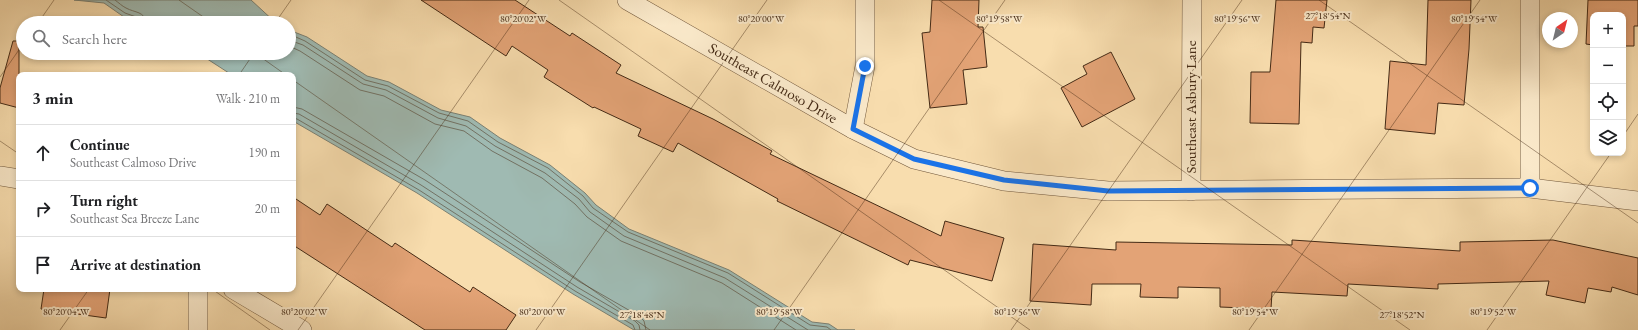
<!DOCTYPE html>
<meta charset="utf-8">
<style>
:root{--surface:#fff;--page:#f2f2f2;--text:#202124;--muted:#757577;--line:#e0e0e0}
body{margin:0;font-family:"EB Garamond",serif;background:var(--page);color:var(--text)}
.controls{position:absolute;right:12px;top:12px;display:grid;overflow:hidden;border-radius:8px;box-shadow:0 2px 6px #0003}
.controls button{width:36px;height:36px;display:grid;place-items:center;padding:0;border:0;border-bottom:1px solid var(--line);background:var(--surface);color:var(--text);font:20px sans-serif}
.compass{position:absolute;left:1542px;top:12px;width:36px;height:36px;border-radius:50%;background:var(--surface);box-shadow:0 2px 6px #0003;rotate:35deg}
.stop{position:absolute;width:12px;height:12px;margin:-9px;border:3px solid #1a73e8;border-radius:50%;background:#fff}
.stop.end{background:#1a73e8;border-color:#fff;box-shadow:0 1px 4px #0008}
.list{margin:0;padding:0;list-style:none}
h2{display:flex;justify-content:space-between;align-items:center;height:52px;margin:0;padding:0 16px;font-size:17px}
h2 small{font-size:13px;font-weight:400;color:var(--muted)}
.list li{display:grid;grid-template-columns:26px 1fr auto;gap:12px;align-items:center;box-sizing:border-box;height:56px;padding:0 16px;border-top:1px solid var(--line)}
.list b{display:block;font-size:15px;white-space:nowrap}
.list p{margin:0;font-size:13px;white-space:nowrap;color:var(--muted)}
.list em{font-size:13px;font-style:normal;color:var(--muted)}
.icon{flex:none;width:22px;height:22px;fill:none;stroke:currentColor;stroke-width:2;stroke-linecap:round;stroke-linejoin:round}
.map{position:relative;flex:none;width:1638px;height:330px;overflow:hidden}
.search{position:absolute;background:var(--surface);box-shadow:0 2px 6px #0003;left:16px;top:16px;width:280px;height:44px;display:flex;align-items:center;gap:10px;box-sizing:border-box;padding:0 14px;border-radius:22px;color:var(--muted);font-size:15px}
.panel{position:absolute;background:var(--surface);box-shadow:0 2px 6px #0003;left:16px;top:72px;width:280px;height:220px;border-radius:8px}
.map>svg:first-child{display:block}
.water{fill:#9fbab2;stroke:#7b8073}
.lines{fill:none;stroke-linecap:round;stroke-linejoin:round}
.shore{stroke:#727264;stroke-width:1}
.building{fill:#e3a376;stroke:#442a15}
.minor-casing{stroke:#71573b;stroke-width:20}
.minor{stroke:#fae9ca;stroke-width:19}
.route{stroke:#1a73e8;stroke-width:5}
.ticks{fill:none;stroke:#442a15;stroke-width:1;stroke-opacity:0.45}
.labels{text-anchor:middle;stroke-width:4;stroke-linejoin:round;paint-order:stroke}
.street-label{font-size:15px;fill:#442a15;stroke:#fae9ca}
.ticks-label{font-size:10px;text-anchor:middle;fill:#442a15;stroke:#fae9ca;stroke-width:4;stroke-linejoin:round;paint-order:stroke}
</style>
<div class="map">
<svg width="1638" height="330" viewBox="0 0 1638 330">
<rect width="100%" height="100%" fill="#f8ddae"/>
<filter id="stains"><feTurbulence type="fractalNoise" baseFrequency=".005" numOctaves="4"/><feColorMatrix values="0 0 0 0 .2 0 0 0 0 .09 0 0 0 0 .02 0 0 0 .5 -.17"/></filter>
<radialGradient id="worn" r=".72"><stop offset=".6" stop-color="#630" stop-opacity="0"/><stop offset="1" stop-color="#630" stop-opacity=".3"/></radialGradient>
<g class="water">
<polygon points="74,0 251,0 276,23 143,23 124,17 104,3"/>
<polygon points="289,30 307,37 367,76 389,82 441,110 470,117 500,138 550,165 585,193 596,205 629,229 729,270 812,322 829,324 838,330 855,330 634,330 573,294 417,193 293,121 293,75 232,75 198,53 289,53"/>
</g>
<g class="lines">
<g class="shore">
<polyline points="106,0 125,13 139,18 141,23"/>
<path d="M115,0C119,3 122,6 126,8C135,13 145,11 146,23"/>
<polyline points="289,34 305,41 365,80 388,86 439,113 468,121 498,142 548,168 583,196 593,208 628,232 728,273 810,325 827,327 831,330"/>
<polyline points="289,40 303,45 363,84 386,90 438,118 466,126 495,146 545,173 579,199 590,212 624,236 725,278 808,330"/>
<polyline points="289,46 300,51 360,90 384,96 435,124 464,131 492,151 542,178 575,204 587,217 621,241 722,283 796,330"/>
<polyline points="293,107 302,109 425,180 580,282 639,316 644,321 646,330"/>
<polyline points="293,113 299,114 421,185 577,287 635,321 639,325 640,330"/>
<polyline points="293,118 297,119 419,190 575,291 633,325 635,330"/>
</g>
</g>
<g class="building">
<polygon points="421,0 515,0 570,36 572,33 621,65 616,73 713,119 772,151 770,154 941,236 945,221 1004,238 992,281 910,260 908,265 777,201 778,199 678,143 673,152 638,136 641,129 594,107 593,108 544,77 548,70 512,46 506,56"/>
<polygon points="932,0 979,0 978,27 983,27 987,67 963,70 967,104 930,108 922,33 930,32"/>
<polygon points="1276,0 1327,0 1324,28 1313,27 1312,43 1301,42 1299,124 1250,123 1251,72 1270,72"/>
<polygon points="1428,0 1471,0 1469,49 1464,105 1438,103 1435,134 1385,129 1390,61 1426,65"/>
<polygon points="1588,0 1638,0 1638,26 1634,26 1634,46 1623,46 1623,15 1593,15 1593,45 1586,44"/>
<polygon points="13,41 19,41 19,108 0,103 0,88"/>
<polygon points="1111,52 1135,99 1082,127 1061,88 1087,74 1083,66"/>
<polygon points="293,197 320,215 327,204 392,247 395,243 470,292 473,287 516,315 506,330 425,330 293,245"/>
<polygon points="1292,240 1460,251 1460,242 1553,240 1638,258 1638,295 1612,287 1611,292 1588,288 1585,303 1546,295 1549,281 1438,284 1438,289 1348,284 1347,296 1272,292 1271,309 1220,307 1220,288 1178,287 1178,298 1140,297 1141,284 1092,284 1091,305 1030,301 1033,244 1116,250 1116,242 1292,245"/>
<polygon points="44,289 110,289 106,318 41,309"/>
</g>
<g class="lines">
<defs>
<g id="minor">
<polyline points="627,0 853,129 914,159 1004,181 1108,191 1530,188 1638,201"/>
<polyline points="853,129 865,66 865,0"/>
<polyline points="0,176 19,179"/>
<polyline points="1530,188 1530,0"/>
<polyline points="1191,191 1192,0"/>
<polyline points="233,289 302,330"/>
<polyline points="198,330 198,289"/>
</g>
</defs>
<use href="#minor" class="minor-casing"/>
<use href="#minor" class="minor"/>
</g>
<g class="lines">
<polyline class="route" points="865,66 853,129 914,159 1004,180 1108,191 1530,188"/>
</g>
<path class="ticks" d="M179,0L212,23M559,0L1030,330M939,0L1410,330M1319,0L1638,223M38,23L54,0M275,23L291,0M255,53L286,75M239,75L254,53M0,77L23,44M293,80L650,330M1623,136L1638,114M0,141L19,154M212,289L270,330M60,330L89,289M298,330L529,0M536,330L767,0M774,330L1005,0M1011,330L1242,0M1249,330L1480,0M1487,330L1611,153"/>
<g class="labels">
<g class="street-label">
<text transform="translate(773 83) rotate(30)" y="5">Southeast Calmoso Drive</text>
<text transform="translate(1191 107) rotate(-90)" y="5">Southeast Asbury Lane</text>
</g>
</g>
<g class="ticks-label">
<text x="1328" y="19">27°18'54"N</text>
<text x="523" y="22">80°20'02"W</text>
<text x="761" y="22">80°20'00"W</text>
<text x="999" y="22">80°19'58"W</text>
<text x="1237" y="22">80°19'56"W</text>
<text x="1474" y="22">80°19'54"W</text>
<text x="66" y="315">80°20'04"W</text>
<text x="304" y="315">80°20'02"W</text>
<text x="542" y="315">80°20'00"W</text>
<text x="779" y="315">80°19'58"W</text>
<text x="1017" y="315">80°19'56"W</text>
<text x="1255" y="315">80°19'54"W</text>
<text x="1493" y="315">80°19'52"W</text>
<text x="642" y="318">27°18'48"N</text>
<text x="1402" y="318">27°18'52"N</text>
</g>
<rect width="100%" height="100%" filter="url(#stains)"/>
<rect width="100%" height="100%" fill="url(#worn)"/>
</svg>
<div class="controls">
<button>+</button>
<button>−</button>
<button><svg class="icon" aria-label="locate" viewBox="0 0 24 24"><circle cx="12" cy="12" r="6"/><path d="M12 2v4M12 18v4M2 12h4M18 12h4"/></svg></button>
<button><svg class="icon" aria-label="layers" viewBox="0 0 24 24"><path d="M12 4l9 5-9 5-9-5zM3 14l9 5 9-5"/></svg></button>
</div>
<svg class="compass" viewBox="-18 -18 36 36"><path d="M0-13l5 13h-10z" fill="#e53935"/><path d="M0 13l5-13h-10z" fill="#757577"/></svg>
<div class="stop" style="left:1530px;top:188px"></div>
<div class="stop end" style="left:865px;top:66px"></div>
<div class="search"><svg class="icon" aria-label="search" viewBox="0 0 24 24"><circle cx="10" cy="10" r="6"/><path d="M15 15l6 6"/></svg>Search here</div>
<section class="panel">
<h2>3 min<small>Walk · 210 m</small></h2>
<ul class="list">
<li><svg class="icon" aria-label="ahead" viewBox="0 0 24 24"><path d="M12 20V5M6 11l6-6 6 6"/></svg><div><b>Continue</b><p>Southeast Calmoso Drive</p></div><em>190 m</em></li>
<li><svg class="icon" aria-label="right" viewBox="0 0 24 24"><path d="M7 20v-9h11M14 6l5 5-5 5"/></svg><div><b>Turn right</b><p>Southeast Sea Breeze Lane</p></div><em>20 m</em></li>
<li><svg class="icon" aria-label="arrive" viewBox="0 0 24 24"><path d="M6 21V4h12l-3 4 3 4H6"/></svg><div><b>Arrive at destination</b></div></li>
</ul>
</section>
</div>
